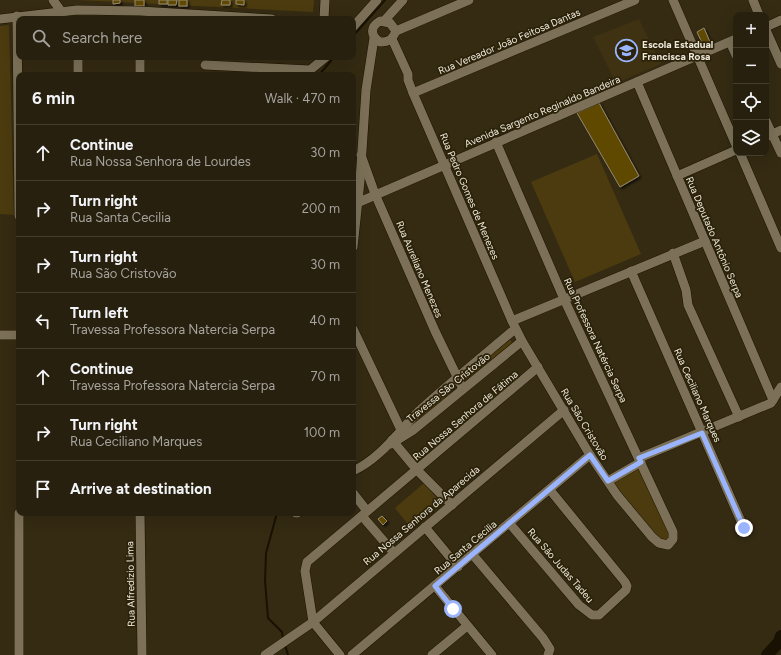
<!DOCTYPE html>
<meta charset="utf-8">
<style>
:root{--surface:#28200e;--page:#302817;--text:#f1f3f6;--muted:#a5a39e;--line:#443e2e}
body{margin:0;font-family:Figtree,sans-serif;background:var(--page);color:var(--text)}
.controls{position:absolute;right:12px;top:12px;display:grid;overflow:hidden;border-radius:8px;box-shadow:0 4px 16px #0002}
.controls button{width:36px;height:36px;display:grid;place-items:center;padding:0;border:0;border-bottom:1px solid var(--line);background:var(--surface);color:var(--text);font:20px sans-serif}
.stop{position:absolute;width:12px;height:12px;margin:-9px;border:3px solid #9ab5fd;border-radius:50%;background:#fff}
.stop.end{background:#9ab5fd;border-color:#fff;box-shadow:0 1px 4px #0008}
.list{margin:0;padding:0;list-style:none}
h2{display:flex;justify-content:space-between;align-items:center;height:52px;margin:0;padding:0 16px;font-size:17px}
h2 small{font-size:13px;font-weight:400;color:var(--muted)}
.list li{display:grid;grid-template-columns:26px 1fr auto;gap:12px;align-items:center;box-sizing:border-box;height:56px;padding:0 16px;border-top:1px solid var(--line)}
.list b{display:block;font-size:15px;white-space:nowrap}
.list p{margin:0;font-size:13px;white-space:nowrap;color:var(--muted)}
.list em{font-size:13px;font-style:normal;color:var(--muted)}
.icon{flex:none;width:22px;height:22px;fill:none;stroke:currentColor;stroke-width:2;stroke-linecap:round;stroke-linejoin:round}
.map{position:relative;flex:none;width:781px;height:655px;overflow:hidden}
.search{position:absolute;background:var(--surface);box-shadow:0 4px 16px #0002;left:16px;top:16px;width:340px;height:44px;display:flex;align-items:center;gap:10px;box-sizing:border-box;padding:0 14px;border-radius:8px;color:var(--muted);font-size:15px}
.panel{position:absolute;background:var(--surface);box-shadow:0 4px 16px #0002;left:16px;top:72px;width:340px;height:444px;border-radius:8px}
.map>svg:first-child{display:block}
.built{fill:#3e3212}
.green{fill:#4b3b0f}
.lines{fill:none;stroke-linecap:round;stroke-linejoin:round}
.stream{stroke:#191101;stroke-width:2}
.river{stroke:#191101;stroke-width:12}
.building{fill:#5f4800;stroke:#94896f;filter:url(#shadow)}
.minor-casing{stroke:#1c1300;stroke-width:10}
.minor{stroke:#7c7158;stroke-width:9}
.route{stroke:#9ab5fd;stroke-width:5}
.labels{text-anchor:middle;stroke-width:3.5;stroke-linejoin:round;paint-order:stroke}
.street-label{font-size:10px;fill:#efe9db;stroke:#2b2209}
.poi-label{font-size:10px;font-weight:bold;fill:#efe9db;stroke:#2b2209;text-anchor:start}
</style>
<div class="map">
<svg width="781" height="655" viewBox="0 0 781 655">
<defs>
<filter id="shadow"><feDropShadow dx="2" dy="2" stdDeviation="1" flood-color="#0009"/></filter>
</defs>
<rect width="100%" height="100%" fill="#352b13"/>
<polygon class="built" points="639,19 661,64 616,83 593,37"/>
<g class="green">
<polygon points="77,0 314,0 313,12"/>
<polygon points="9,25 14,215 0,214 0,26"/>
<polygon points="597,154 641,254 575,282 531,182"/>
<polygon points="508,337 513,344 467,380 462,374"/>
<polygon points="449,387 453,392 411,430 406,425"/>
<polygon points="639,469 667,527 669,535 666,541 658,541 614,483 615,480"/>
<polygon points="424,483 441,503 411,528 395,508"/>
</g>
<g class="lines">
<g class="stream">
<polyline points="353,36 385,0"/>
<polyline points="319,75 334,57"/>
<polyline points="277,513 266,553 265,581 268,618 282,632 283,639"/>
<polyline points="285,645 288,655"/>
</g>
<polyline class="river" points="767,655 779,642 781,636"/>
</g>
<g class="building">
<polygon points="113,0 120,0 120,3 113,4"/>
<rect x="135" y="0" width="9" height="6"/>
<rect x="159" y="0" width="8" height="4"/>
<polygon points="168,0 177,0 176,5 168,5"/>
<rect x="179" y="0" width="8" height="6"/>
<polygon points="222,0 230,0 230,5 221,5"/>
<polygon points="236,0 244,0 244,5 236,4"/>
<polygon points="704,28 710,42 703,45 697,32"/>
<polygon points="599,103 639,176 620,187 577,113"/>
<polygon points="382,516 387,521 383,525 378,519"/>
</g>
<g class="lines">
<defs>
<g id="minor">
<polyline points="53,0 61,11"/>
<polyline points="673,0 736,145"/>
<polyline points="753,0 759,15"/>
<polyline points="17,16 19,216"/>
<polyline points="0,19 77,10 140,11 272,19"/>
<polyline points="324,19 325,0"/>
<path d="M380,21L390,23L396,31C392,40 389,42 380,42C370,35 370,27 380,21Z"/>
<polyline points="384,21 403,0"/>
<polyline points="353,27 377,0"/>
<polyline points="766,27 781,20"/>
<polyline points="766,30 781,64"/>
<polyline points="396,31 469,0"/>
<polyline points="392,39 408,74 408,80 413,93 512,321 522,341 590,455 617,495 652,537 659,543 668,545 673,539 673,532 564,299 496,142"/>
<polyline points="730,42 736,55"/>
<polyline points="78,57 78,75"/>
<polyline points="205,65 310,70 326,57"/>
<polyline points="140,75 140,57"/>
<polyline points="637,82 773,400"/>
<polyline points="413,93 635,0"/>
<polyline points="766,121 781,153"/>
<polyline points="766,137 781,130"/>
<polyline points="740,153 781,248"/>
<polyline points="361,155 375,194 435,331 463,389"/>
<polyline points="677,176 736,150"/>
<polyline points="357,203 736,39"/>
<polyline points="353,247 360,181 366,90 374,38"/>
<polyline points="673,253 686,290 688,305 739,417"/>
<polyline points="631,271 744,528"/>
<polyline points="512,321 705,241"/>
<polyline points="353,329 403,434"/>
<polyline points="0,335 19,335"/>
<polyline points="392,440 417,470 452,505"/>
<polyline points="391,444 412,431 522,341"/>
<polyline points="639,458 771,403 781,387"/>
<path d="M353,471C381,458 398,432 420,410C451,382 483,356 515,329"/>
<polyline points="608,481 641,462"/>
<polyline points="353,493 367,511"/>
<polyline points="140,513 142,655"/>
<polyline points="296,513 297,513"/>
<polyline points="362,516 394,553"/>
<polyline points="510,524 579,605 592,615 599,615 626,590 627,586 625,582 550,490"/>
<polyline points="425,527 458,567"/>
<polyline points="473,555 543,638 550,649 548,655"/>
<polyline points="435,586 492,655"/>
<polyline points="19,655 19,513"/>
<polyline points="265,655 313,622 564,410"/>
<polyline points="340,655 313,622 305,571 307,562 538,367"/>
<polyline points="352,655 590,455"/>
<polyline points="432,655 467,626"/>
</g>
</defs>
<use href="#minor" class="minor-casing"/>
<use href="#minor" class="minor"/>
</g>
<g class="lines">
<polyline class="route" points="453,609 435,586 590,455 608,481 641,462 639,458 702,433 744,528"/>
</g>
<defs>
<symbol id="school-ring" viewBox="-11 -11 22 22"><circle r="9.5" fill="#2b2209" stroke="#9ab5fd" stroke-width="1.5"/><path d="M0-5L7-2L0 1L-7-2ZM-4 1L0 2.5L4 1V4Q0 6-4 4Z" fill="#9ab5fd"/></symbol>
</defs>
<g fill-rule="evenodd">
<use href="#school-ring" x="614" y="38" width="25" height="25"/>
</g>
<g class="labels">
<g class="street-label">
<text transform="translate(509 41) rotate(-23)" y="4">Rua Vereador João Feitosa Dantas</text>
<text transform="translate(542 111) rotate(-23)" y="4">Avenida Sargento Reginaldo Bandeira</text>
<text transform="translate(470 196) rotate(67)" y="4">Rua Pedro Gomes de Menezes</text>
<text transform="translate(715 237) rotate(67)" y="4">Rua Deputado Antônio Serpa</text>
<text transform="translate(420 269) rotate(67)" y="4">Rua Aureliano Menezes</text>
<text transform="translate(596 340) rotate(65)" y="4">Rua Professora Natércia Serpa</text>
<text transform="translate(448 387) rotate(-39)" y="4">Travessa São Cristovão</text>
<text transform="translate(698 395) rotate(66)" y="4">Rua Ceciliano Marques</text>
<text transform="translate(465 415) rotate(-40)" y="4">Rua Nossa Senhora de Fátima</text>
<text transform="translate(585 424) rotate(59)" y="4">Rua São Cristovão</text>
<text transform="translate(421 515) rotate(-40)" y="4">Rua Nossa Senhora da Aparecida</text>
<text transform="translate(465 547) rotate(-40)" y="4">Rua Santa Cecilia</text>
<text transform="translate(561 565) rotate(49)" y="4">Rua São Judas Tadeu</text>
<text transform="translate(130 584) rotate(-91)" y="4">Rua Alfredízio Lima</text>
</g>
<g class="poi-label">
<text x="642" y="48">Escola Estadual<tspan x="642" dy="12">Francisca Rosa</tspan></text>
</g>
</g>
</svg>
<div class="controls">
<button>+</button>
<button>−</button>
<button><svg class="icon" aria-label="locate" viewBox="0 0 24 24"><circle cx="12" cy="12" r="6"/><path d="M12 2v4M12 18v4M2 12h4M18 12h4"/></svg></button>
<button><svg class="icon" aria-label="layers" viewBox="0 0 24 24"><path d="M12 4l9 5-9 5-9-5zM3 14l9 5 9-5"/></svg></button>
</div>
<div class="stop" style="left:453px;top:609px"></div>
<div class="stop end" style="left:744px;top:528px"></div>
<div class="search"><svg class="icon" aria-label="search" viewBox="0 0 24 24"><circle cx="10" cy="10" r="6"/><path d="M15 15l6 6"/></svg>Search here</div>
<section class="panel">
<h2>6 min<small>Walk · 470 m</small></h2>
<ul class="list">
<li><svg class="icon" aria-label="ahead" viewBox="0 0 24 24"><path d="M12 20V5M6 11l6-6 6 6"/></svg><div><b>Continue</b><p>Rua Nossa Senhora de Lourdes</p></div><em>30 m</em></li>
<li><svg class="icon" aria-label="right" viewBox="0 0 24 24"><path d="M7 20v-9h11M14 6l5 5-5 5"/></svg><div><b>Turn right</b><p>Rua Santa Cecilia</p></div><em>200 m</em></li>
<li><svg class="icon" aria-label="right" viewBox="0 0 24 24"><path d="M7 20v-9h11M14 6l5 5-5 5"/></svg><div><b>Turn right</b><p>Rua São Cristovão</p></div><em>30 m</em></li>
<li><svg class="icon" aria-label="left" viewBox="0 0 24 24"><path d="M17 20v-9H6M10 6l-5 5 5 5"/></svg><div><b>Turn left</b><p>Travessa Professora Natercia Serpa</p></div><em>40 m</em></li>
<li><svg class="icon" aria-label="ahead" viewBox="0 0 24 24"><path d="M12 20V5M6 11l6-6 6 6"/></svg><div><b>Continue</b><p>Travessa Professora Natercia Serpa</p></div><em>70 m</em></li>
<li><svg class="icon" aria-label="right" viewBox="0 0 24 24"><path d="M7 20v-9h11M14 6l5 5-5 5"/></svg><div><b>Turn right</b><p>Rua Ceciliano Marques</p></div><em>100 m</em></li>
<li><svg class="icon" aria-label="arrive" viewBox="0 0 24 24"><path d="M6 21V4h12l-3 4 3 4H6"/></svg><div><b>Arrive at destination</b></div></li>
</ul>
</section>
</div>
